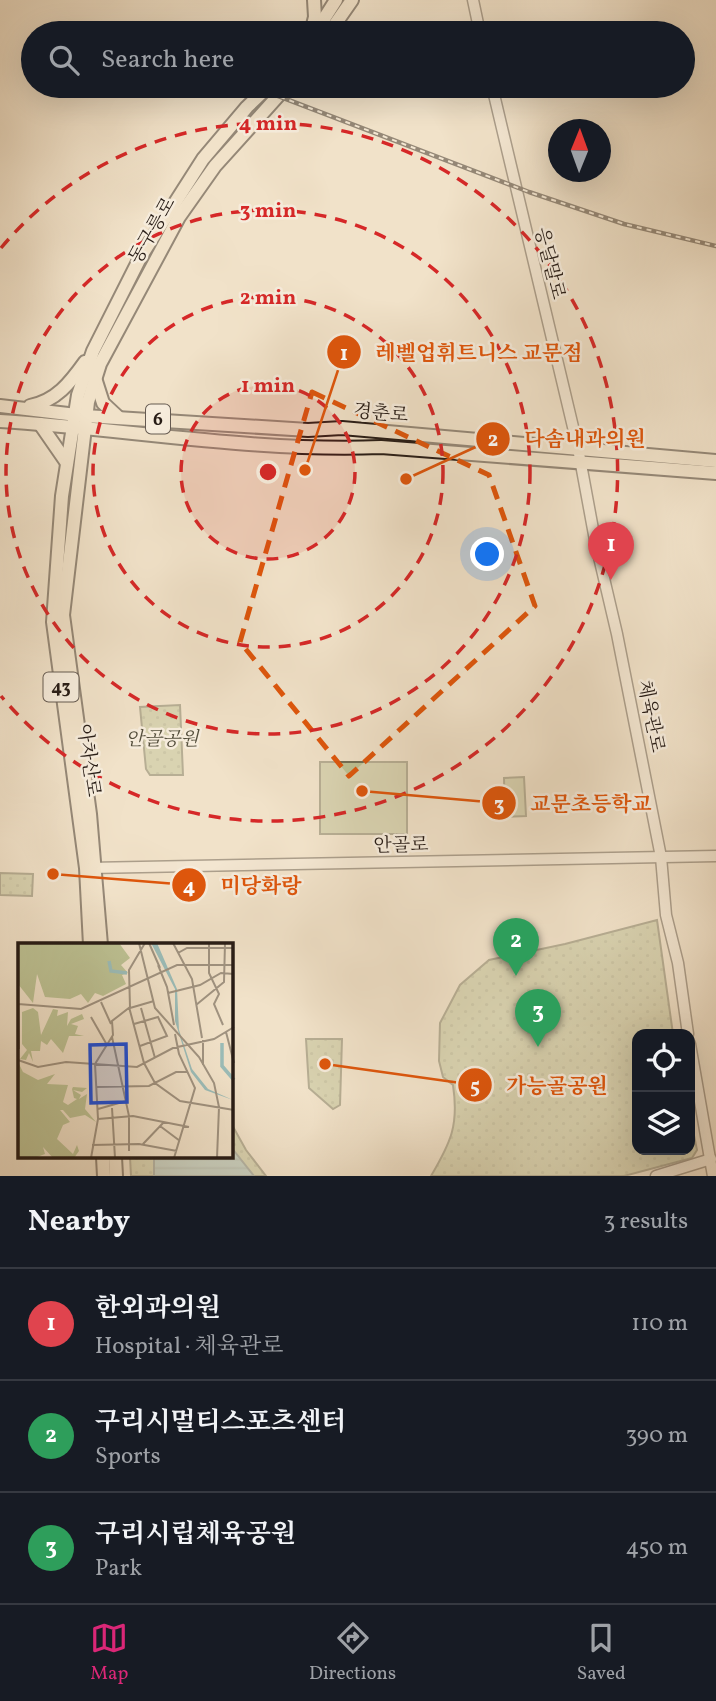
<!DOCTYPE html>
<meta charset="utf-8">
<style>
:root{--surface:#171b24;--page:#242831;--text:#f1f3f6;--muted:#9ea1a6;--line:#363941;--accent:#db2777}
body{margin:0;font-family:Vollkorn,"Noto Serif KR",serif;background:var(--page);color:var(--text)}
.controls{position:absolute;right:21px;bottom:21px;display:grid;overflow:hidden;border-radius:14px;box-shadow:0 7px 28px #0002}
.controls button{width:63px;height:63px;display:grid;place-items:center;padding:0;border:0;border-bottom:2px solid var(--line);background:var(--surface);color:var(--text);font:35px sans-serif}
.compass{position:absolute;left:548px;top:119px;width:63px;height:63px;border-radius:50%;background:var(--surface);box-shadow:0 7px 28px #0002;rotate:1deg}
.you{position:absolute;left:488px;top:555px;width:24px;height:24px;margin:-18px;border:5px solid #fff;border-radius:50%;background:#1a73e8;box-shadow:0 0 0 10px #1a73e833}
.badge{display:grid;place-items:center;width:46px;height:46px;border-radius:50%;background:var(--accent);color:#fff;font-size:23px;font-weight:700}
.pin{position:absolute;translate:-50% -58px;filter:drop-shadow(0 2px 4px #0008)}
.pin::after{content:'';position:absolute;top:37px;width:24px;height:21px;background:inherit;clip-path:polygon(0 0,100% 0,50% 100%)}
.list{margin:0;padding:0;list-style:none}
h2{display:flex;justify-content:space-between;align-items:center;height:91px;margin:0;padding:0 28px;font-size:30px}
h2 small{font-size:23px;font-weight:400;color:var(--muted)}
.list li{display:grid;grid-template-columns:46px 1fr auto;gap:21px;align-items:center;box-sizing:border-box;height:112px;padding:0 28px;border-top:2px solid var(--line)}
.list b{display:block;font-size:26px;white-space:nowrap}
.list p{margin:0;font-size:23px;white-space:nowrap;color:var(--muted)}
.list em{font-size:23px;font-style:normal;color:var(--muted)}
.icon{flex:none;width:38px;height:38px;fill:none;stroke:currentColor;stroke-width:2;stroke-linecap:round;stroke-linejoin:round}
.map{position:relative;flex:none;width:716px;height:1176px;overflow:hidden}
.search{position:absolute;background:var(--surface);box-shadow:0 7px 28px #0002;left:21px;right:21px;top:21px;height:77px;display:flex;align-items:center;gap:18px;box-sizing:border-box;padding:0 24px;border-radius:38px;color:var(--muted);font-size:26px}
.sheet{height:427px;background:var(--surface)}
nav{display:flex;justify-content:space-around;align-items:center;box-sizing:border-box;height:98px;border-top:2px solid var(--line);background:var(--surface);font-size:19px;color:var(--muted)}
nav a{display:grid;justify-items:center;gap:4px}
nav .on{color:var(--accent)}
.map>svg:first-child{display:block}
.grass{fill:#bdc294;stroke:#726f55;stroke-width:2}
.park{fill:url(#park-dots);stroke:#726f55;stroke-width:2}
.water{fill:url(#water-rules);stroke:#6d7d78;stroke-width:2}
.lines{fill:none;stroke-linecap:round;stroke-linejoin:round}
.minor-casing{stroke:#5a4e43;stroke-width:13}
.major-casing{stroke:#271c16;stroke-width:16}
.minor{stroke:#f6ecdc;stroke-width:10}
.major{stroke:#f1e2c9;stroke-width:12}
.rail-casing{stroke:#271c16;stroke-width:4.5}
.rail{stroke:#f6ecdc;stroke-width:2;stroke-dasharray:5;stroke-linecap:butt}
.marked{fill:none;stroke:#de560c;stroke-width:5;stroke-dasharray:14 9;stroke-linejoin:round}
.ring{fill:none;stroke:#d62828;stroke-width:3.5;stroke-dasharray:12 9}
.labels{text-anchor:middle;stroke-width:5;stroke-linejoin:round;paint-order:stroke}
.shield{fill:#f6ecdc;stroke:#655a51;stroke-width:2}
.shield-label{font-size:18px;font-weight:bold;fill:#271c16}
.street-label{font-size:19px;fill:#271c16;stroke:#f6ecdc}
.park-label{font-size:19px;font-style:italic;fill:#544e3c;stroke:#f6ecdc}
.inset-river{fill:none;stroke:#9bbdb9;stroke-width:3.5}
.inset-road{fill:none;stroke:#a09381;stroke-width:2}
.view{fill:#1d4ed8;fill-opacity:0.15;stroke:#1d4ed8;stroke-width:3.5}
.inset-edge{fill:none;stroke:#271c16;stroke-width:3.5}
.centre{fill:#d62828;stroke:#f6ecdc;stroke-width:3.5}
.ring-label{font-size:21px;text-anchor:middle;font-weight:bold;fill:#d62828;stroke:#f6ecdc;stroke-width:5;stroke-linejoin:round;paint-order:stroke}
.leader{fill:none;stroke:#de560c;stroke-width:2.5}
.callout-dot{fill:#de560c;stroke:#f6ecdc;stroke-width:2.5}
.mark-label{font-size:21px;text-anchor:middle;font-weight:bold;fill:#fff}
.callout-label{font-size:21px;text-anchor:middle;font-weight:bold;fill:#de560c;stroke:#f6ecdc;stroke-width:5;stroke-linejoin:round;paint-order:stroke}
</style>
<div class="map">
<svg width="716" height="1176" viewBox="0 0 716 1176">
<defs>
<pattern id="park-dots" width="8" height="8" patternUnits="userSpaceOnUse" patternTransform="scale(1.75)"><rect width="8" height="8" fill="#bdc294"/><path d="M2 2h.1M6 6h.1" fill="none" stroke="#a2a67f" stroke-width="1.8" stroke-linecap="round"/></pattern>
<pattern id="water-rules" width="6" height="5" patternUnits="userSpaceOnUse" patternTransform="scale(1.75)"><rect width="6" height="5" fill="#9bbdb9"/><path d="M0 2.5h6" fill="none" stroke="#86a29e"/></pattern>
</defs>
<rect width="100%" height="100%" fill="#f1e2c9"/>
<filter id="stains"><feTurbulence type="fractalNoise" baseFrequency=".00286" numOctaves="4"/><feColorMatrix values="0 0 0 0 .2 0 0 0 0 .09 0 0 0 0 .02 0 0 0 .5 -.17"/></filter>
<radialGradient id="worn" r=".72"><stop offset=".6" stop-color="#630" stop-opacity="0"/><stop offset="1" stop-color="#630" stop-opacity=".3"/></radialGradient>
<g class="grass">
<rect x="320" y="762" width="87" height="72"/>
<polygon points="524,777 526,816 505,817 504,778"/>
</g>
<g class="park">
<polygon points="180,705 183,775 150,775 146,769 140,707"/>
<polygon points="0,873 33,874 32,896 0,895"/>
<path d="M657,920L673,1034H637V1150H690V1116L697,1150L692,1158L624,1176H431C451,1142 459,1125 453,1085L443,1077L439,1061L440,1023L460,985L489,960L565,944Z"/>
<polygon points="306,1039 342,1039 340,1105 333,1109 309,1088"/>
<polygon points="231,1123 246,1150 266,1176 131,1176 130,1157 231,1157"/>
</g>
<polygon class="water" points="231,1147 254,1176 154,1176 154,1157 231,1157"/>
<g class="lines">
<defs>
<g id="minor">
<polyline points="473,0 480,33"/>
<polyline points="492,86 578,448 595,540 617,634 661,857 666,915 678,963 688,1034"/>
<polyline points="90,868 716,856"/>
<polyline points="690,1044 713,1176"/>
<polyline points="656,1176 711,1159"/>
</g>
<g id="major">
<polyline points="311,33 315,17 314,0"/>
<polyline points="315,33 336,0"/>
<polyline points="329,33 352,0"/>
<polyline points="95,378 103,403 118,417"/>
<polyline points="0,406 85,416 308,430 342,428 716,461"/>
<path d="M30,406C56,401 70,383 85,362"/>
<path d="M0,421C127,429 253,452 381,447L716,473"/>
<polyline points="40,424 67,463"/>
<polyline points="90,945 86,868 53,622 62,496 78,395 93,351 141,256 203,159 247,107 269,86"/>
<polyline points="101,945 90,814 63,615 88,402 100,364 179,217 215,166 287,86"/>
<polyline points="103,1157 104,1176"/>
<polyline points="115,1157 116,1176"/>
</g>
</defs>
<use href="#minor" class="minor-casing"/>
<use href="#major" class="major-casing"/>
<use href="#minor" class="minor"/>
<use href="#major" class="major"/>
<defs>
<polyline id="rail" points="252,86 529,192 624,224 716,246"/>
</defs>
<use href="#rail" class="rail-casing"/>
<use href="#rail" class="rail"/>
</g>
<path d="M0 0H716V1176H0ZM312,392L489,475L535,606L349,776L240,642Z" fill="#f1e2c9" fill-opacity=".55" fill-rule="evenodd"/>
<path class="marked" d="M312,392L489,475L535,606L349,776L240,642Z"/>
<circle cx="268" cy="472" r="87" fill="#d62828" fill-opacity=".12"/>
<g class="ring">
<circle cx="268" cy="472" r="87"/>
<circle cx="268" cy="472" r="175"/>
<circle cx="268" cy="472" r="262"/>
<path d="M1 248A349 349 0 1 1 1 696"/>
</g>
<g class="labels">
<g class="shield">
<rect x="146" y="404.5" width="24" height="29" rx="5"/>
<rect x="43.5" y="672.5" width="35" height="29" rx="5"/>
</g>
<g class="shield-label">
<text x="158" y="425">6</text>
<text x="61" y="693">43</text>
</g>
<g class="street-label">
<text transform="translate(151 230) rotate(-60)" y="7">동구릉로</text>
<text transform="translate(551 263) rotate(76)" y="7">응달말로</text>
<text transform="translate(381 412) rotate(5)" y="7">경춘로</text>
<text transform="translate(652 716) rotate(79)" y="7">체육관로</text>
<text transform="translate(90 760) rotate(82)" y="7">아차산로</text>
<text transform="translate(401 844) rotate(-1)" y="7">안골로</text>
</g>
<g class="park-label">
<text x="162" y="745">안골공원</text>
</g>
</g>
<g transform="translate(18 943)">
<rect width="215" height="215" fill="#f1e2c9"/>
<path d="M5,0H101L112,15L103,22L110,30L104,32L108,41L85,53L77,50L70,60L63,51L52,56L27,54L19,31L15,60L0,41V2ZM15,65L20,69L23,92L35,66L40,67L39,73L50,69L49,83L53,76L64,71L66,76L53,81L60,83L57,91L66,93H51L45,110L33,96L29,102L23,98L22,108H13L15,119L11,110L8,117L2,116L9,107L4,101V69ZM0,119L5,129L20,137L37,131L29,141L50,142L45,159L50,162L59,156L56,155L54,146L55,144L69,145L64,149L55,147L63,152L61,156L69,151L67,166L78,179L67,172L52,175L45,167H42L52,179L45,182L39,196L55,211L59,202L61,208L56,215H35L25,204L27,211L19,214L31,215H0Z" fill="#bdc294"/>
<path d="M133,0H139L159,46L161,87L174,126L190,146L215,157L187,147L173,129L157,78V46Z" fill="#9bbdb9"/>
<path class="inset-river" d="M91,18L93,28L109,30M204,100V123L216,137"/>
<path class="inset-road" d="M121,0L137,65L181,114L196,140L201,164L199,215M131,0L142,25M155,0L174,36L184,95M191,0V30L201,51L196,61L205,82M160,10L169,5H216M140,22L149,44L156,82M150,50L182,42L203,30L216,31M0,58L1,106M83,59L93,81M0,61L63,66L159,22H216M178,62L206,39L207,0M111,64L126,120L137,140L162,158L216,167M112,65L136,58M123,65L137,115M73,74L89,102M116,81L140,74L149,93L122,103M208,89L216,120M94,94L111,173V208M0,117L20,124L48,119L119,124L155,105L196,96L216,84M185,122V97M78,144L131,143L158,129H169M94,165L97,215M80,166L108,158M80,176L115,173L171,184M142,183L162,198M125,201L146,179M74,202L121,201L159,208M73,215L80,176L77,121L95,92L94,78L112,64L111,27L127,0M156,215L177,145L161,111L157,91"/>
<path class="view" d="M108,101L109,159L73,160L72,102Z"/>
<rect width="215" height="215" class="inset-edge"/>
</g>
<circle cx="268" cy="472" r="10" class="centre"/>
<g class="ring-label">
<text x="268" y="130">4 min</text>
<text x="268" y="217">3 min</text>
<text x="268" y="304">2 min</text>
<text x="268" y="392">1 min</text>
</g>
<path class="leader" d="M305 470L344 352M406 479L493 439M362 791L499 803M53 874L189 885M325 1064L475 1085"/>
<g class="callout-dot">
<circle cx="305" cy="470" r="7"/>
<circle cx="406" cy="479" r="7"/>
<circle cx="362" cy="791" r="7"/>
<circle cx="53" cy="874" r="7"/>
<circle cx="325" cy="1064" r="7"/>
<circle cx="344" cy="352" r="18"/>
<circle cx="493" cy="439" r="18"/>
<circle cx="499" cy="803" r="18"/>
<circle cx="189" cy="885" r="18"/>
<circle cx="475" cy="1085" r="18"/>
</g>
<g class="mark-label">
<text x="344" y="360">1</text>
<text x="493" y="446">2</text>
<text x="499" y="811">3</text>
<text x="189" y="893">4</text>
<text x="475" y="1093">5</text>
</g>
<g class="callout-label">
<text x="479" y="360">레벨업휘트니스 교문점</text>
<text x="585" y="446">다솜내과의원</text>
<text x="591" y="811">교문초등학교</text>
<text x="261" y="893">미당화랑</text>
<text x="557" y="1093">가능골공원</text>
</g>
<rect width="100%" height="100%" filter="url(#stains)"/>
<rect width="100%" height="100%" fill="url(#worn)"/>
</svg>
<div class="controls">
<button><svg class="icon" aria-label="locate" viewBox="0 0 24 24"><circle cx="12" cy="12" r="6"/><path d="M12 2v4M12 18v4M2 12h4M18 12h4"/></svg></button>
<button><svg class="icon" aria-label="layers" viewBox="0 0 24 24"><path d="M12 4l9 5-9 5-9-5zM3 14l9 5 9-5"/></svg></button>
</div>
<svg class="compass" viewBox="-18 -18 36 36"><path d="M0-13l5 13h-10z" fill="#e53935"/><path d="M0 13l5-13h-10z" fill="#9ea1a6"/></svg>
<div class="you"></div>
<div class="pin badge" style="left:611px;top:580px;background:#e0444e">1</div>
<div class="pin badge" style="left:516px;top:976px;background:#2e9e5b">2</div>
<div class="pin badge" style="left:538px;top:1047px;background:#2e9e5b">3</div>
<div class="search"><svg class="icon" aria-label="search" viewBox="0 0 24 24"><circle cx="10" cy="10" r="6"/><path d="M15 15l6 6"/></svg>Search here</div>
</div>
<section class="sheet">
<h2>Nearby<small>3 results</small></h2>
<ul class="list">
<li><span class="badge" style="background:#e0444e">1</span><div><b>한외과의원</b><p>Hospital · 체육관로</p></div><em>110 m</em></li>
<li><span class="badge" style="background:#2e9e5b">2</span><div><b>구리시멀티스포츠센터</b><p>Sports</p></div><em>390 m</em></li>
<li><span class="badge" style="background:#2e9e5b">3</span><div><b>구리시립체육공원</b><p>Park</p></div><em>450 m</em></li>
</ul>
</section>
<nav>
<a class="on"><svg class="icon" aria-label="map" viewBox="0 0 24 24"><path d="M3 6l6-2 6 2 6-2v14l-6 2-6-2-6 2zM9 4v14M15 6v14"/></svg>Map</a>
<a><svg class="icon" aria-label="directions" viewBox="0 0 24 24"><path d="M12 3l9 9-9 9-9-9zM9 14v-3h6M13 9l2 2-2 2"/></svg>Directions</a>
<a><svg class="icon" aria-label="saved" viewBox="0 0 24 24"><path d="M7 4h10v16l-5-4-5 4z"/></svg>Saved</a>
</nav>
